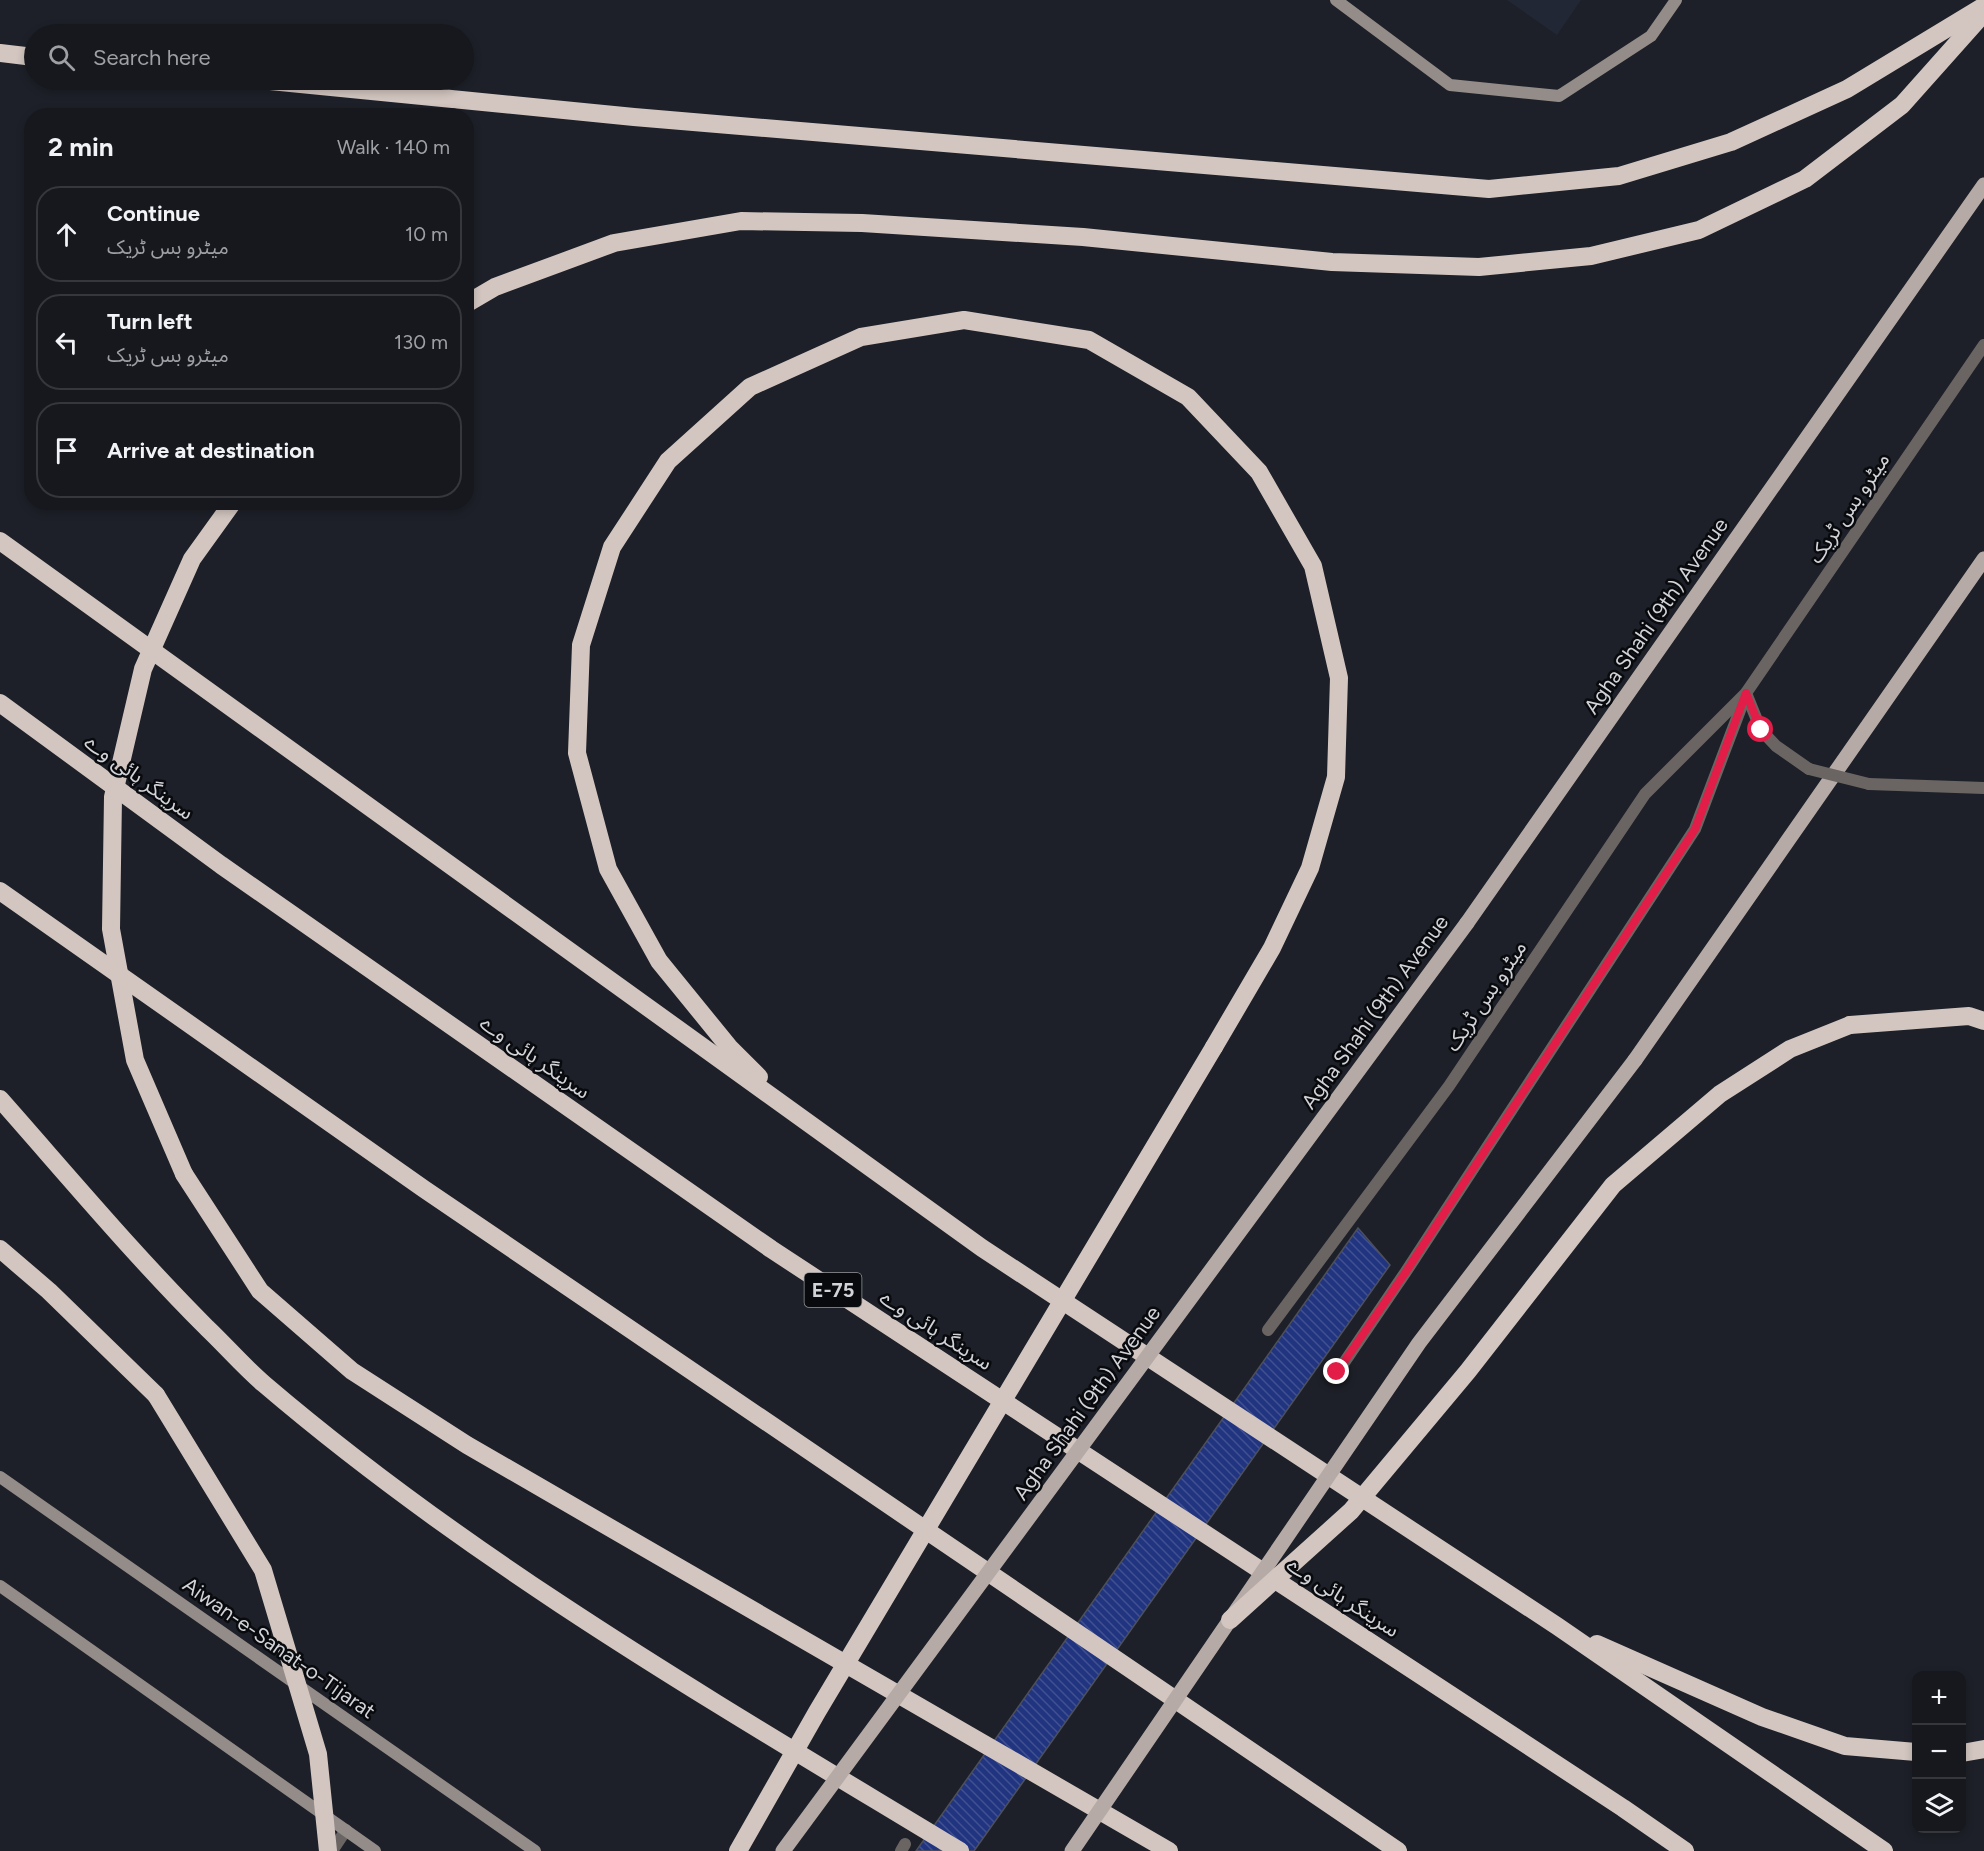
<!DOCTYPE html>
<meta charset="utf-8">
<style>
:root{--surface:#16181e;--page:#23252b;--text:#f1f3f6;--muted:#9ea0a4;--line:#35373c}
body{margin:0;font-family:Figtree,"Noto Sans Arabic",sans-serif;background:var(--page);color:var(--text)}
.controls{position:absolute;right:18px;bottom:18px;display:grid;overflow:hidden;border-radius:12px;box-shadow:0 3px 9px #0003}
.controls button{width:54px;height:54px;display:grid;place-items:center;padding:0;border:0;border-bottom:2px solid var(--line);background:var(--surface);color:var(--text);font:30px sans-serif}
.stop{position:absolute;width:18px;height:18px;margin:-14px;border:4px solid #e11d48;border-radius:50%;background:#fff}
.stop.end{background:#e11d48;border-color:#fff;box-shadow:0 2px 6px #0008}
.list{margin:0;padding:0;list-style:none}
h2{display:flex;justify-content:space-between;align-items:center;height:78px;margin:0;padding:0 24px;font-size:26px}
h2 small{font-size:20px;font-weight:400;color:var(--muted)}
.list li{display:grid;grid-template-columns:39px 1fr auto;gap:18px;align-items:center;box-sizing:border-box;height:96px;margin:0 12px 12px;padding:0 12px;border:2px solid var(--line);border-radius:24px}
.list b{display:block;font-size:22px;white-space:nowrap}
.list p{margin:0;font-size:20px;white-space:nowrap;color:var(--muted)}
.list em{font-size:20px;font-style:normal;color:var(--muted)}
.icon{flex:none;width:33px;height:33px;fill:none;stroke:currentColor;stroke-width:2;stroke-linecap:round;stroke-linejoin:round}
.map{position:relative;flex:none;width:1984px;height:1851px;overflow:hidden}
.search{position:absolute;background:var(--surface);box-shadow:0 3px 9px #0003;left:24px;top:24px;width:450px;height:66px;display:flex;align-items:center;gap:15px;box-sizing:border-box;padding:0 21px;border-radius:33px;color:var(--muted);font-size:22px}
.panel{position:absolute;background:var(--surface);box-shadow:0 3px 9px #0003;left:24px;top:108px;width:450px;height:402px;border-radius:24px}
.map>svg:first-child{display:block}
.built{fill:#222735}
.building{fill:url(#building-back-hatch);stroke:#4d505a;stroke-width:1.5}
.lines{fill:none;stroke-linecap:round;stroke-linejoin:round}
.lane{stroke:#6a6563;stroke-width:12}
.street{stroke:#6a6563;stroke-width:12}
.secondary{stroke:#948c88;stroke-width:12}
.primary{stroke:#b5aaa6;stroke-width:15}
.highway{stroke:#d3c6c0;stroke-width:18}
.lane-bridge{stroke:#6a6563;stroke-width:12}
.primary-bridge{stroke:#b5aaa6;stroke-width:15}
.highway-bridge{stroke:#d3c6c0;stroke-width:18}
.route{stroke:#e11d48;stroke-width:8}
.labels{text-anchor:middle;stroke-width:5;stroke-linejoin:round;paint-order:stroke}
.shield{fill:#080a0d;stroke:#95979b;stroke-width:1.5}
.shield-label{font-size:20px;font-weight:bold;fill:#d1d3d8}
.street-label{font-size:21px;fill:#d1d3d8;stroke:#080a0d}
</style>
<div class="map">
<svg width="1984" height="1851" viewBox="0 0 1984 1851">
<defs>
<pattern id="building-back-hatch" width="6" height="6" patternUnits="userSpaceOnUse" patternTransform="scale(1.5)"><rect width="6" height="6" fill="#213480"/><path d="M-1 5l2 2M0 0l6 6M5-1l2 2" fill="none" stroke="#405091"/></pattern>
</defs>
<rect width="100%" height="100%" fill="#1d2028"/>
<polygon class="built" points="1507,0 1581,0 1557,35"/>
<polygon class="building" points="1358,1228 1390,1265 974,1851 916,1851"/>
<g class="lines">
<g class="lane">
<polyline points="1746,693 1761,730 1776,746 1809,769"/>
<polyline points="1869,784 1984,788"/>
<polyline points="1268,1330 1449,1086 1645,794 1746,693 1984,345"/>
<polyline points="1337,1373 1405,1273 1695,829 1745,697"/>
<polyline points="901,1851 905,1844"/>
</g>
<polyline class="street" points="332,1851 346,1830"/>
<g class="secondary">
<polyline points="1336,0 1450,85 1559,96 1651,36 1676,0"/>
<polyline points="0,1477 535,1851"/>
<polyline points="0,1586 375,1851"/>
</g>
<g class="primary">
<polyline points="1467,923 1984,185"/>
<polyline points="1635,1060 1984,559"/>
</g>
<g class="highway">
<polyline points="0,53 34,57"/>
<polyline points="260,80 634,117 1489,189 1619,176 1731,142 1847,89 1984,6"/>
<polyline points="466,304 495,287 614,243 741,221 862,223 1083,237 1332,262 1479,267 1591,256 1699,230 1805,179 1902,105 1984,13"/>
<polyline points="0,541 982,1248 1557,1626 1884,1851"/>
<polyline points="0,703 221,865 771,1249 1623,1808 1685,1851"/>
<polyline points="0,891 424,1189 1398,1851"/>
<polyline points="1850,1025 1969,1016 1984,1021"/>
<polyline points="759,1077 729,1047 659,961 608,869 577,753 581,645 612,547 668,461 750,387 861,337 964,320 1089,340 1188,397 1259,472 1313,566 1339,678 1336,777 1310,868 1272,948 1214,1047"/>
<path d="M0,1099C68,1176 134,1255 207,1328C226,1346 244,1367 264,1384C477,1566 721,1706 960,1851"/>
<polyline points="184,1174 260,1291 352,1371 467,1445 1169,1851"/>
<polyline points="0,1249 49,1291 156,1395"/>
<polyline points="1597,1644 1762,1717 1845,1746 1916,1752"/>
<polyline points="1962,1753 1984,1749"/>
</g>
<polyline class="lane-bridge" points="1809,769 1869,784"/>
<g class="primary-bridge">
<polyline points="783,1851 1467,923"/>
<polyline points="1072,1851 1419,1343 1635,1060"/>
</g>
<g class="highway-bridge">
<polyline points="184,1174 135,1060 111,929 113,797 143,669 192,559 233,502"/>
<polyline points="156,1395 263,1570 318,1754 328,1851"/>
<polyline points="1230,1620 1351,1511 1468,1371 1613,1185 1720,1094 1790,1049 1850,1025"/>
<polyline points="738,1851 817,1712 1214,1047"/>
</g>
</g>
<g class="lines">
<polyline class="route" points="1337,1372 1405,1273 1695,829 1746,693 1761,730"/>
</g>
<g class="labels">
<rect class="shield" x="804.5" y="1273" width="57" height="34" rx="4.5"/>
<g class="shield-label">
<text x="833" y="1297">E-75</text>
</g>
<g class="street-label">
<text transform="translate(1849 508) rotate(-56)" y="7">میٹرو بس ٹریک</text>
<text transform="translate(1656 616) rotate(-55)" y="7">Agha Shahi (9th) Avenue</text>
<text transform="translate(139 777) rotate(36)" y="7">سرینگر ہائی وے</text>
<text transform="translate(1486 996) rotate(-56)" y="7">میٹرو بس ٹریک</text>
<text transform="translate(1375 1012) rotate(-54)" y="7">Agha Shahi (9th) Avenue</text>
<text transform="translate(535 1057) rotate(35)" y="7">سرینگر ہائی وے</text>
<text transform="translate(936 1330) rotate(33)" y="7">سرینگر ہائی وے</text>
<text transform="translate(1087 1403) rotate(-54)" y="7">Agha Shahi (9th) Avenue</text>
<text transform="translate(1343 1597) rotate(33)" y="7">سرینگر ہائی وے</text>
<text transform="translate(279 1648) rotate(35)" y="7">Aiwan-e-Sanat-o-Tijarat</text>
</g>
</g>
</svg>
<div class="controls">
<button>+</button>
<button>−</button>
<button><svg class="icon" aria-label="layers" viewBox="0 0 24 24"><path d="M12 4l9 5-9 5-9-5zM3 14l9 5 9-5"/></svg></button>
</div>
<div class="stop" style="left:1761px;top:730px"></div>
<div class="stop end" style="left:1337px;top:1372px"></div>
<div class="search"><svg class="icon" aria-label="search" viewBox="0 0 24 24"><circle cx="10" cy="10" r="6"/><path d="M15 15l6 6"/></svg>Search here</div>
<section class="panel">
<h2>2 min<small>Walk · 140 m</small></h2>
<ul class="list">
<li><svg class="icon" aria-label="ahead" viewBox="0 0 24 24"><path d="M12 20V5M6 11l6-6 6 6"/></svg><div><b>Continue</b><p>میٹرو بس ٹریک</p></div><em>10 m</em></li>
<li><svg class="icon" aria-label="left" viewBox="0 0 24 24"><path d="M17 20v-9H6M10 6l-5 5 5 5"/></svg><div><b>Turn left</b><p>میٹرو بس ٹریک</p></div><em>130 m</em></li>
<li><svg class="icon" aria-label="arrive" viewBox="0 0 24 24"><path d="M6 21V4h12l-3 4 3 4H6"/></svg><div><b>Arrive at destination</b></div></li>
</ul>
</section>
</div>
